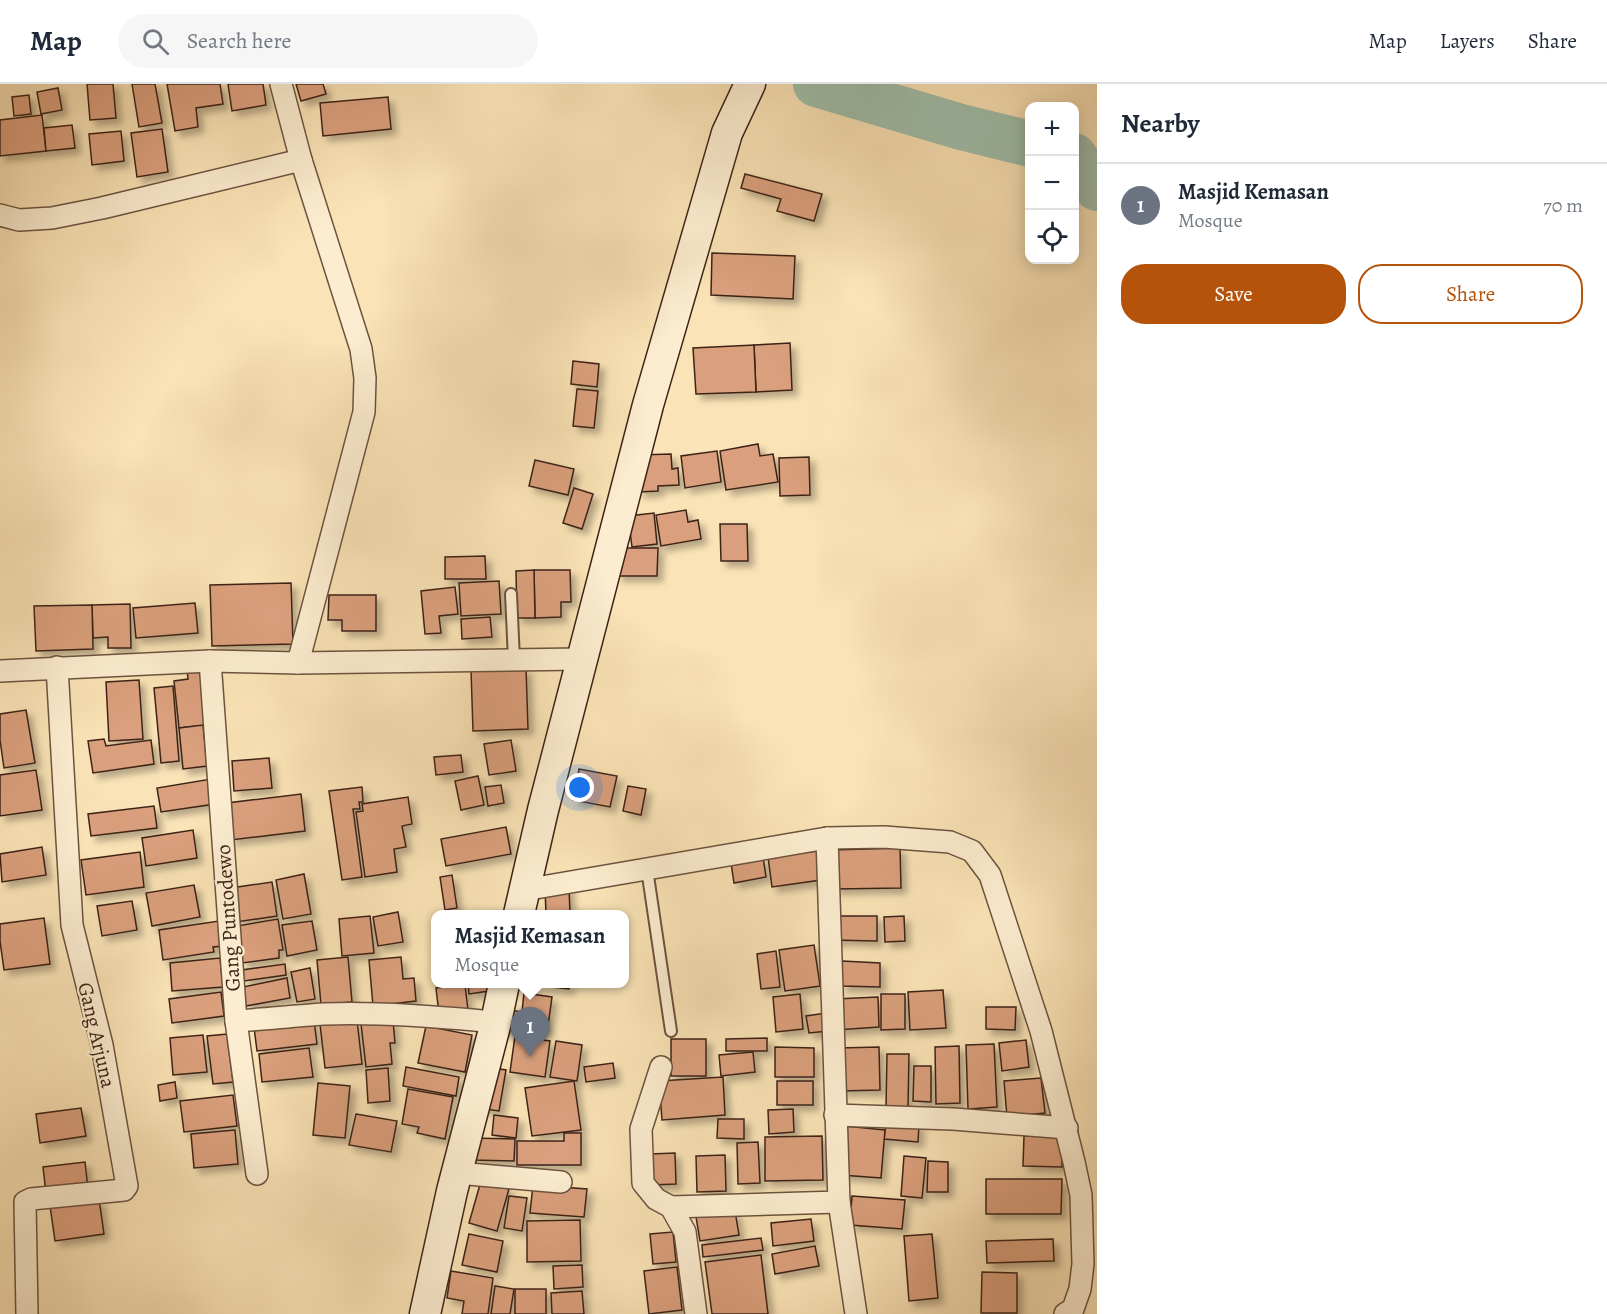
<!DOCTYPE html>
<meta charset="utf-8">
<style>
:root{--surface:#fff;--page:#f6f6f7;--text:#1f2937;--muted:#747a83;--line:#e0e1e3;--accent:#b45309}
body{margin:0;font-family:Alegreya,serif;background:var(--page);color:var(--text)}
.controls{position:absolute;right:18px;top:18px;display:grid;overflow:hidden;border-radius:12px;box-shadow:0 3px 15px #0003}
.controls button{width:54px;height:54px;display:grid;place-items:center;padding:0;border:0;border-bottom:2px solid var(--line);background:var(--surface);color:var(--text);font:30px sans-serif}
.you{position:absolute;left:580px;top:704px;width:21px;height:21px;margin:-15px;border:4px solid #fff;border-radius:50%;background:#1a73e8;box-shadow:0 0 0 9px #1a73e833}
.badge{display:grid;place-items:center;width:39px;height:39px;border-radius:50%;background:var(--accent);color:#fff;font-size:20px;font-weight:700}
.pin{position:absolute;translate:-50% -50px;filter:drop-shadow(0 2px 3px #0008)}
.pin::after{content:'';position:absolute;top:32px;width:21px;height:18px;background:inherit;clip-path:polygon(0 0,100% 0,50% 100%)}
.popup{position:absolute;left:431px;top:826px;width:198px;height:78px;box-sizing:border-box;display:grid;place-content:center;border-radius:12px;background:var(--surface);filter:drop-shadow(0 2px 4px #0005);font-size:20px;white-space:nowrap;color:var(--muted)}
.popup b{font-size:22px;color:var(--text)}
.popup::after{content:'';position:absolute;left:50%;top:100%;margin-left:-12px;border:12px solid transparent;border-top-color:var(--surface)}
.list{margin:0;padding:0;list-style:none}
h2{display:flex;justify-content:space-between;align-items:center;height:78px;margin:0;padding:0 24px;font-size:26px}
h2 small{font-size:20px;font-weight:400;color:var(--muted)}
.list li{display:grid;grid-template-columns:39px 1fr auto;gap:18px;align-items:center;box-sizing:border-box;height:84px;padding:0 24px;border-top:2px solid var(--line)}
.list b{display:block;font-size:22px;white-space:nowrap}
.list p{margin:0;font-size:20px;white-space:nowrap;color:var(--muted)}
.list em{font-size:20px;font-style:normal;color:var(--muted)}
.actions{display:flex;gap:12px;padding:18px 24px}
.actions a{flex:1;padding:14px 0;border:2px solid var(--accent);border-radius:24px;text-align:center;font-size:21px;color:var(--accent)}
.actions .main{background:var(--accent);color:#fff}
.icon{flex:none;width:33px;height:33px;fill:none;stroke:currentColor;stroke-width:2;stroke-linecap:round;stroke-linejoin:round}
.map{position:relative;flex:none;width:1097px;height:1230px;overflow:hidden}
header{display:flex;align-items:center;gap:36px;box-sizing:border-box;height:84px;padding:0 30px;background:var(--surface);border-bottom:2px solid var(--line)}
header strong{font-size:28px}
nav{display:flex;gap:33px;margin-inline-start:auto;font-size:21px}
.search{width:420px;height:54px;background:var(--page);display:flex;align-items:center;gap:15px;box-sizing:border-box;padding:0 21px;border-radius:33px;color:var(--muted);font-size:22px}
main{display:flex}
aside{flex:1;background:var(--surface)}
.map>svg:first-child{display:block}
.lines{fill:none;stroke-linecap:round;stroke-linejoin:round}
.river{stroke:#9fbeaa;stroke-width:46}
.building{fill:#da9f7c;stroke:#3d2317;stroke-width:1.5;filter:url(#shadow)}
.lane-casing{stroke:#6c533f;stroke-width:14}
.street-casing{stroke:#6c533f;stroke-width:24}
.secondary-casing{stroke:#3d2317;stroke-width:33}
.lane{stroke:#fcedd0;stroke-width:10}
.street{stroke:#fcedd0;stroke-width:21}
.secondary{stroke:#fcedd0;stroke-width:30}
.labels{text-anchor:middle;stroke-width:4.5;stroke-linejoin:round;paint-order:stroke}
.street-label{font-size:21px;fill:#3d2317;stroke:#fcedd0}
</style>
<header>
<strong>Map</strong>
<div class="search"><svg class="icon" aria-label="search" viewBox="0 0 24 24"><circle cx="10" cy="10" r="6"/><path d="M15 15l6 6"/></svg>Search here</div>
<nav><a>Map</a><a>Layers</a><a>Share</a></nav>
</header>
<main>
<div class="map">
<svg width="1097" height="1230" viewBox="0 0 1097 1230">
<defs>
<filter id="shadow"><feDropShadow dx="5.5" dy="5.5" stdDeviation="3" flood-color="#0004"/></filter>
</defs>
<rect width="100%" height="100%" fill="#fae3b6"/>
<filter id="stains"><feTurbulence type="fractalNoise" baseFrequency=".00333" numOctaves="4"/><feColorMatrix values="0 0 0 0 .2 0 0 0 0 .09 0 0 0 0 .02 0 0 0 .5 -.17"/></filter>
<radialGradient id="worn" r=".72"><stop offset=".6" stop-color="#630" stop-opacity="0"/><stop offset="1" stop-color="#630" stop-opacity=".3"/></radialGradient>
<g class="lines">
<g class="river">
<polyline points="816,0 961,43 1030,60"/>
<polyline points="1074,72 1097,104"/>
</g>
</g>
<g class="building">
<polygon points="87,0 113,0 116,34 90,36"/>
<polygon points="132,0 155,0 162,39 139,43"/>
<polygon points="167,0 220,0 223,20 196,24 198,43 175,47"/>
<polygon points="228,0 263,0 266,21 232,27"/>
<polygon points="296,0 323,0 326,10 301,17"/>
<polygon points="58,4 62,26 41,30 37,8"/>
<polygon points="29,11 31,30 14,32 12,13"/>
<polygon points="388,13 391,45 323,52 320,19"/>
<polygon points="42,31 46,67 0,72 0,36"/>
<polygon points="72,41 75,64 46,67 44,44"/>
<polygon points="162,45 168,88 137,93 131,49"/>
<polygon points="121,47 124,77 92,81 89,50"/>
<polygon points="745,90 822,110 814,137 777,127 781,115 741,104"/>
<polygon points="712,169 795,172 793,215 711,211"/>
<polygon points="790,259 792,306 756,308 754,261"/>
<polygon points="754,261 756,308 696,310 693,264"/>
<polygon points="573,277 599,280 597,303 571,300"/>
<polygon points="577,305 598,307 594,344 573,342"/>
<polygon points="758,360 760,372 773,370 778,398 726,406 720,367"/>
<polygon points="717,367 721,398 685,404 681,372"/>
<polygon points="671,370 672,385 678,384 679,401 658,402 658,407 639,408 638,371"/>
<polygon points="809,373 810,411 780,412 779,374"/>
<polygon points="535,376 574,385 568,411 529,402"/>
<polygon points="574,404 593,410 582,445 563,439"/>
<polygon points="686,426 688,438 698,436 701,455 661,462 656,431"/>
<polygon points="654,429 657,460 632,463 628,432"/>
<polygon points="720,440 747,440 748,477 721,477"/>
<polygon points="616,464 658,464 657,492 617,492"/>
<polygon points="485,472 486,495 445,495 445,473"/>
<polygon points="534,486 570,486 571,518 561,518 561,533 535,534"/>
<polygon points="534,486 535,534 517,534 516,487"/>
<polygon points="499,497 501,530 461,532 459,499"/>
<polygon points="291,499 293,560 212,562 210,501"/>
<polygon points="455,503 458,530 439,532 441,549 425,550 421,507"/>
<polygon points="329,511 376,511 376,547 342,547 342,536 328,536"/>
<polygon points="195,519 198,549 136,554 133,524"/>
<polygon points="130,520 131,564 108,564 108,553 93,554 92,521"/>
<polygon points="92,521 93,565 36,567 34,522"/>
<polygon points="490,533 492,553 462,555 461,535"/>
<polygon points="203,584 209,641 179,644 174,597 188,595 187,586"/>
<polygon points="526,584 528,645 473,647 471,586"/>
<polygon points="139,596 143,655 109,657 106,598"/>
<polygon points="173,602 179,677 161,679 154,604"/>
<polygon points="26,626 35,679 4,684 0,656 0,630"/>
<polygon points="203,641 207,682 183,685 179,644"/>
<polygon points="104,655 106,662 151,656 154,680 93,689 88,657"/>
<polygon points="511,656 516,687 489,691 484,660"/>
<polygon points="461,671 463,688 436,691 434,673"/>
<polygon points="269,674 272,704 234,707 232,677"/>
<polygon points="579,685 617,692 610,723 573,716"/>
<polygon points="36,686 42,726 0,732 0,691"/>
<polygon points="478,692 484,721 461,726 455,697"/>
<polygon points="211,695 215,720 161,728 157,704"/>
<polygon points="501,701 504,719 488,722 485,703"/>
<polygon points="628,702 646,705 641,731 623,727"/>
<polygon points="362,703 363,718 359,718 360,725 353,725 362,793 342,796 329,707"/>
<polygon points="301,710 305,747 231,756 227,719"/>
<polygon points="408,713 412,740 402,742 406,763 394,765 397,788 365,793 356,728 363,727 362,720"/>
<polygon points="154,722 157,744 91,752 88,730"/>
<polygon points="506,743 511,770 446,782 441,755"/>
<polygon points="193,746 197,774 146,782 142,754"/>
<polygon points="42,763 46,791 2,798 0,770"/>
<polygon points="900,764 901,804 834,805 833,766"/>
<polygon points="817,767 821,796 772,803 768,773"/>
<polygon points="140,768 144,803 86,811 81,776"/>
<polygon points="763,773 766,793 734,799 731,779"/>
<polygon points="304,790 311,830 283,835 276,796"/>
<polygon points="452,791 457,824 445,826 440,793"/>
<polygon points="272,798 277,832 236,838 231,804"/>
<polygon points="194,801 200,833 152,842 146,809"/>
<polygon points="569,803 570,830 546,830 545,804"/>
<polygon points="132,817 137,846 102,852 97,822"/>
<polygon points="398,828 403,858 378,862 373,833"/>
<polygon points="370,832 374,869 342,872 339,835"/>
<polygon points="832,832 877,832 877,857 831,856"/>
<polygon points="904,832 905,857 885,858 884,833"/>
<polygon points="44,834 50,880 4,886 0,857 0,840"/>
<polygon points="278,835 283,866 279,866 279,874 242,879 237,842"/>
<polygon points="219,837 223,862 213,863 214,868 163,876 159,846"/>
<polygon points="312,837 317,866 287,872 282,841"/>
<polygon points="814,861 820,902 785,907 779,866"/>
<polygon points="776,867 780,903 761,905 757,870"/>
<polygon points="348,873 352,918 321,921 317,876"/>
<polygon points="401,873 403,895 414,894 416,917 373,922 369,876"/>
<polygon points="220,874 223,903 172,907 170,879"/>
<polygon points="842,877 880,879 880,903 841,902"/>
<polygon points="285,880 286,891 244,897 242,886"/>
<polygon points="310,884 315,915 297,918 291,888"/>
<polygon points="287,894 290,914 246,922 243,903"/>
<polygon points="468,900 495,900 496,906 469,910"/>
<polygon points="522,900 570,900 569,905"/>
<polygon points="465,901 468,926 439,930 436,904"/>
<polygon points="943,906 946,944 910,946 908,908"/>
<polygon points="221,908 224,932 172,939 169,915"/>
<polygon points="524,909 552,913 547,949 500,944 503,925 522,928"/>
<polygon points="800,910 803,945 776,948 773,913"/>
<polygon points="881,910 905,910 905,945 881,946"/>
<polygon points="878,913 879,943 836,946 835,915"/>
<polygon points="986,923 1016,923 1015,946 986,945"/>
<polygon points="826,929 828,947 809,949 806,932"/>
<polygon points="314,936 317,960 257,967 254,943"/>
<polygon points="357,936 362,980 325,984 320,940"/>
<polygon points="393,936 395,959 390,959 392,980 366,983 361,940"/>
<polygon points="426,942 472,951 465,988 418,979"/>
<polygon points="227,950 233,998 213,1000 207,952"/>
<polygon points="203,951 207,988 173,991 170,954"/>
<polygon points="515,952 550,957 545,993 510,988"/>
<polygon points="767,954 767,967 726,967 726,955"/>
<rect x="671" y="955" width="35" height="37"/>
<polygon points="1026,956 1029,983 1002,987 999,959"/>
<polygon points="556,957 582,961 577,997 550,993"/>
<polygon points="994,960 997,1023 968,1025 966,961"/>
<polygon points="959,962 960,1019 936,1020 935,963"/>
<polygon points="775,963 814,964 814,993 775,993"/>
<polygon points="879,963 880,1006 840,1007 838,964"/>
<polygon points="309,964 313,993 262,998 259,970"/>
<polygon points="753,968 755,988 721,992 719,971"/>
<polygon points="887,970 909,970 908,1023 886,1023"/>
<polygon points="613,979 615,994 586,998 584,983"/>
<polygon points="914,982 931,982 931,1018 913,1017"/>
<polygon points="406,983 459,993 456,1012 403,1002"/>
<polygon points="486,983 506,986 499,1027 478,1024"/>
<polygon points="388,984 390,1017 368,1019 366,986"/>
<polygon points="723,993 725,1031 662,1036 659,997"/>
<polygon points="1041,994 1045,1029 1007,1033 1004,997"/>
<polygon points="574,997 581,1046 532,1052 525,1004"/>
<rect x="777" y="997" width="36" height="24"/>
<polygon points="175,998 177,1014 160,1017 158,1001"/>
<polygon points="318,999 350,1002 345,1054 313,1051"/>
<polygon points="408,1005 453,1013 445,1055 417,1049 419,1043 402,1040"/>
<polygon points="233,1011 237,1042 184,1048 180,1017"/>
<polygon points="81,1024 86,1052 40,1059 36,1030"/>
<polygon points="793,1025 794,1048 769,1050 768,1026"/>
<polygon points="356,1030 397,1037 391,1068 349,1061"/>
<polygon points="494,1031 518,1034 516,1054 492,1051"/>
<polygon points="718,1035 744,1035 744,1055 717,1054"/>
<polygon points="886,1037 919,1040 918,1058 884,1055"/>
<polygon points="845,1042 885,1046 881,1094 841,1091"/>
<polygon points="235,1046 238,1080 194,1084 191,1050"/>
<polygon points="564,1049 581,1049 581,1081 517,1081 517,1057 564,1057"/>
<polygon points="822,1052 823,1096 765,1097 765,1053"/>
<polygon points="1024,1052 1062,1052 1062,1083 1023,1082"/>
<polygon points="472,1054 515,1055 514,1077 472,1076"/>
<polygon points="758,1058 760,1099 738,1100 737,1059"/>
<polygon points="675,1069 676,1100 651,1101 650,1070"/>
<polygon points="725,1071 726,1107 697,1108 696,1072"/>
<polygon points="904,1072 926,1074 922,1114 901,1112"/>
<polygon points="928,1077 948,1078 948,1108 927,1108"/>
<polygon points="85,1078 88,1105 46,1109 43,1083"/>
<polygon points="986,1095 1062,1095 1061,1130 986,1130"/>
<polygon points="481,1097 509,1105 497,1147 469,1139"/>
<polygon points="533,1101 587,1105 584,1133 530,1129"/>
<polygon points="509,1112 527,1114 522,1147 504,1144"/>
<polygon points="852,1112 905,1116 902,1145 850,1141"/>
<polygon points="99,1115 104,1150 55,1157 50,1122"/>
<polygon points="735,1127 739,1151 700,1157 696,1133"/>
<polygon points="811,1135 814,1157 773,1162 771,1139"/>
<polygon points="580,1136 581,1177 527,1178 527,1137"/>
<polygon points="673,1148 676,1178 653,1180 650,1150"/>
<polygon points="469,1150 503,1157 497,1188 462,1181"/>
<polygon points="932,1150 938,1214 909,1217 904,1152"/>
<polygon points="761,1154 763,1166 703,1173 702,1161"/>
<polygon points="1053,1155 1054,1177 987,1179 986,1157"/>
<polygon points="815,1162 819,1182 775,1190 772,1170"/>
<polygon points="761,1171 768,1230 712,1230 705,1178"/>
<polygon points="582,1181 583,1203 554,1205 553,1182"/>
<polygon points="677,1183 682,1226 649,1230 644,1187"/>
<polygon points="451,1187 493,1194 488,1230 462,1230 464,1217 447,1214"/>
<polygon points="982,1188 1017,1189 1017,1229 981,1229"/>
<polygon points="495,1202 514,1205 510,1230 491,1230"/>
<rect x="515" y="1205" width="31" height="25"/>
<polygon points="582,1207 584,1230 552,1230 551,1209"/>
</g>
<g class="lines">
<defs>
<g id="lane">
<polyline points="511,510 514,576"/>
<polyline points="647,785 671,947"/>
</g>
<g id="street">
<polyline points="281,0 301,76 361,265 365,294 364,328 298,579"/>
<polyline points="0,131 19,136 52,134 102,124 301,76"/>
<polyline points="210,577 236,937 257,1090"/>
<polyline points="0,587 210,577 298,579 581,575"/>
<polyline points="827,754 839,1118 856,1230"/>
<polyline points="524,806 827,754 884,753 950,758 972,767 990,791 1041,947 1074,1078 1081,1111 1083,1180 1080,1205 1073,1225 1065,1230"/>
<path d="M236,937C265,935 295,932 324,930C382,928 439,933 496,938"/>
<polyline points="661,983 641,1045 643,1099 656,1115 671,1123 685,1148 696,1230"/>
<polyline points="835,1031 953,1035 1067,1044"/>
<polyline points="457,1089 561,1098"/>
<polyline points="671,1123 839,1118"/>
<polyline points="27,1230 25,1118 31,1115 124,1106 127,1102 102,961 72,841 57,583"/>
</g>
<g id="secondary">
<polyline points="519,830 543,726 648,321 727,49 750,0"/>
<polyline points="425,1230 452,1107 496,938 504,900"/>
</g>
</defs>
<use href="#lane" class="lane-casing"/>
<use href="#street" class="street-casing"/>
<use href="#secondary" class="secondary-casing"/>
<use href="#lane" class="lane"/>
<use href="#street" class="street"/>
<use href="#secondary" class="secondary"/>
</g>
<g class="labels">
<g class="street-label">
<text transform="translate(228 834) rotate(-94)" y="7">Gang Puntodewo</text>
<text transform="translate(97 951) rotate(77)" y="7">Gang Arjuna</text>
</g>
</g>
<rect width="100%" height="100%" filter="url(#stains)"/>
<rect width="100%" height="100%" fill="url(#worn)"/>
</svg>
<div class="controls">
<button>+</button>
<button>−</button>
<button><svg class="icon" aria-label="locate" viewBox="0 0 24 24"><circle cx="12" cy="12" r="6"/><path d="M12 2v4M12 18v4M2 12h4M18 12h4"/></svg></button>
</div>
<div class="you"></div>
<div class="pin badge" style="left:530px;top:973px;background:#6b7280">1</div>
<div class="popup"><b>Masjid Kemasan</b>Mosque</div>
</div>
<aside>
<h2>Nearby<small></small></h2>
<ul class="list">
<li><span class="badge" style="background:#6b7280">1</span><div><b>Masjid Kemasan</b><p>Mosque</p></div><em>70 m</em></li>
</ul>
<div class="actions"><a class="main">Save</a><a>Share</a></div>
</aside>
</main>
